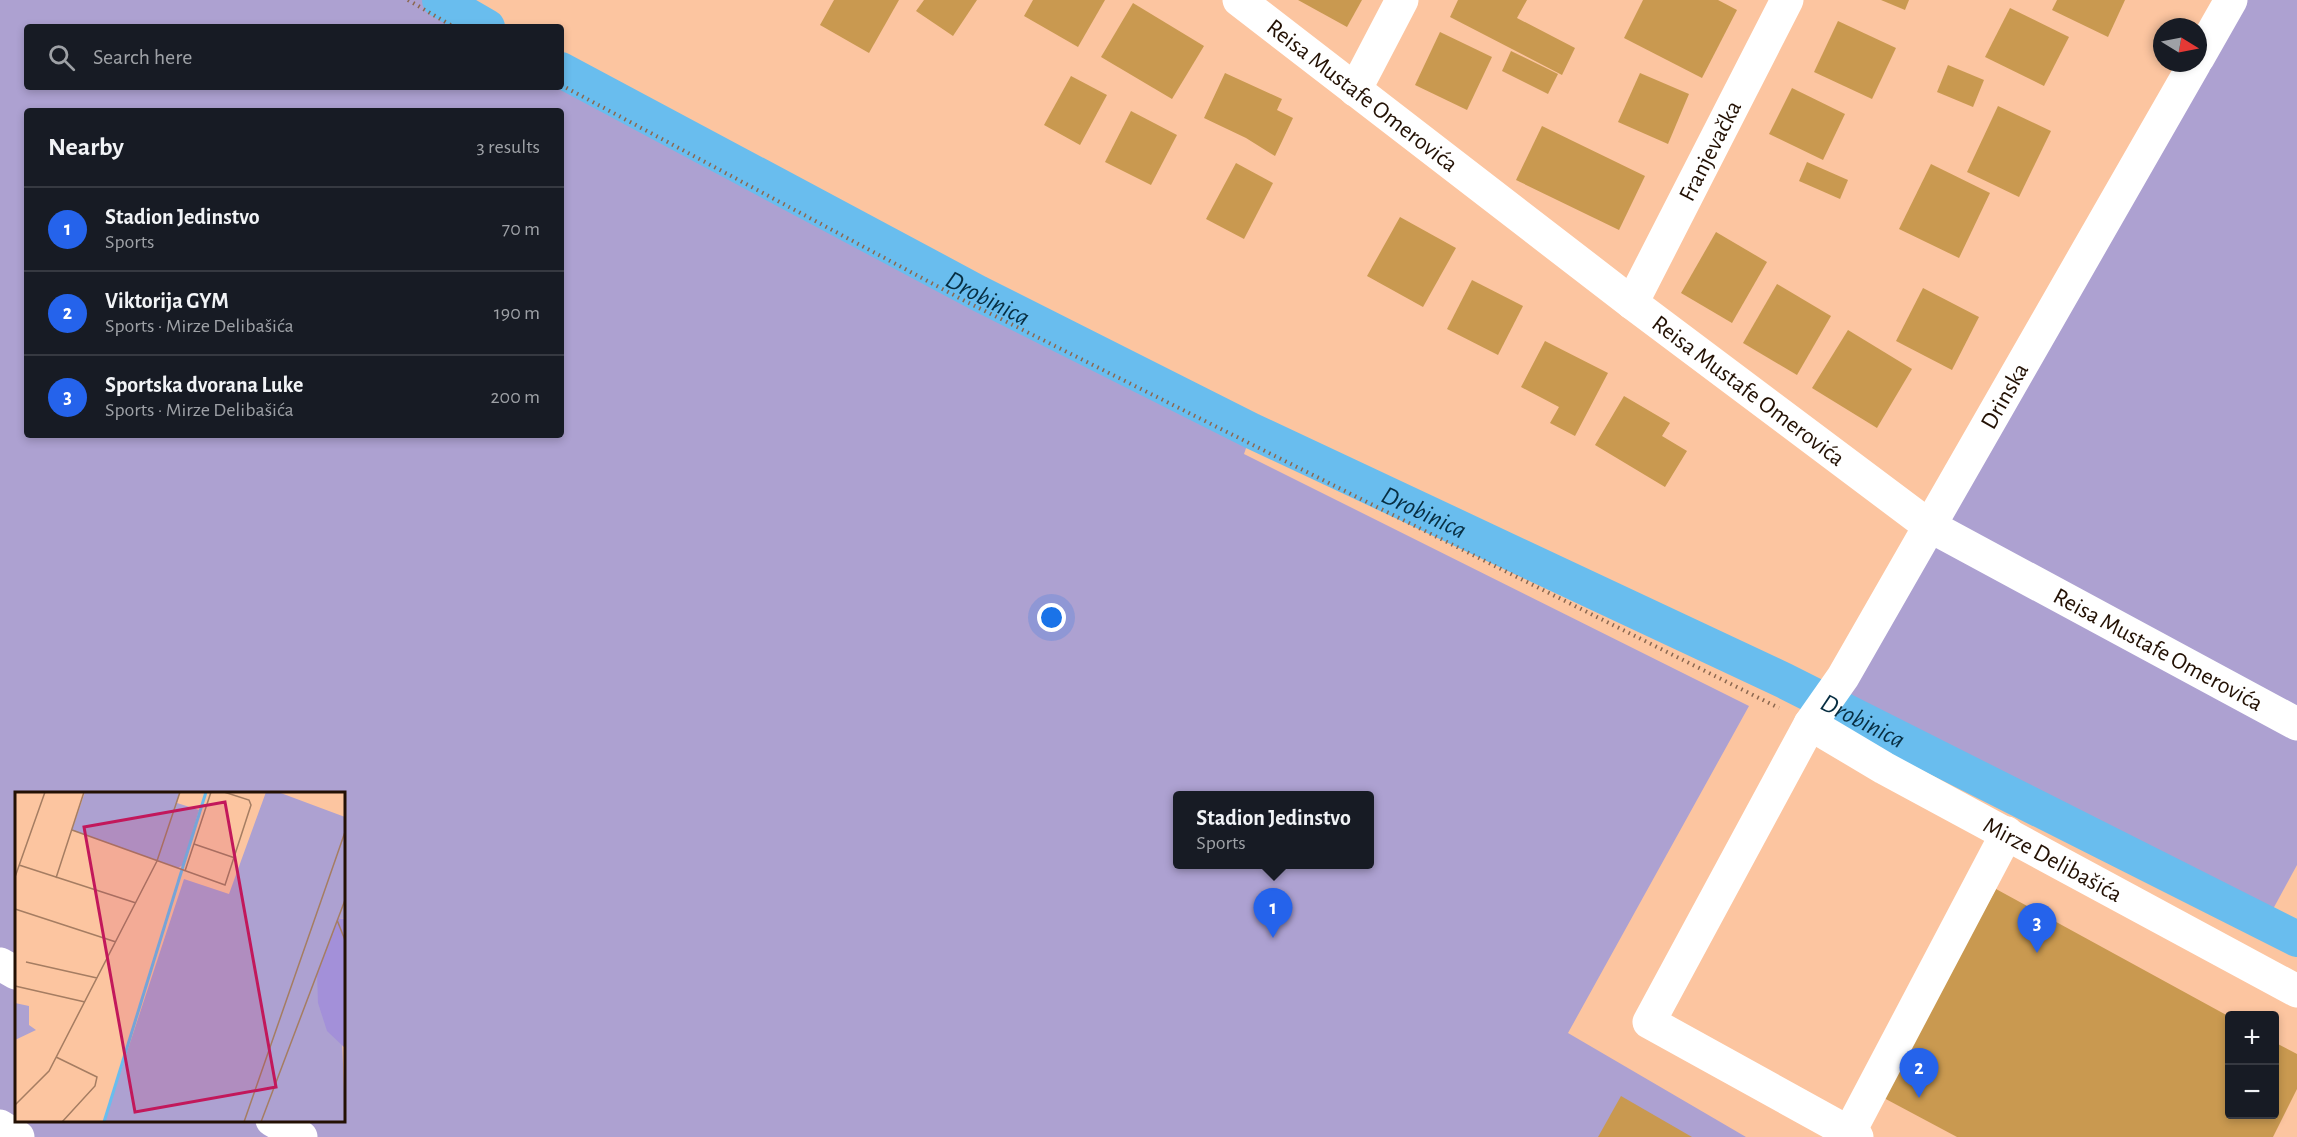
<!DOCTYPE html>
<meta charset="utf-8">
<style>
:root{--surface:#171b24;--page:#20242c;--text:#f1f3f6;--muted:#9ea1a6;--line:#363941;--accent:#2563eb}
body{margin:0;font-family:"Alegreya Sans",sans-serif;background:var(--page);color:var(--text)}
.controls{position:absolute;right:18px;bottom:18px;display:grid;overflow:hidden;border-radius:6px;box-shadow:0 3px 9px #0003}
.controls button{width:54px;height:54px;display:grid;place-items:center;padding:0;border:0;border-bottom:2px solid var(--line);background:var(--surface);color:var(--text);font:30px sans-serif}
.compass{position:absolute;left:2153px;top:18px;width:54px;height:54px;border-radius:50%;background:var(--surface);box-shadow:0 3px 9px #0003;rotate:100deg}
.you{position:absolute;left:1052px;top:618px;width:21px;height:21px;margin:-15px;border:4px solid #fff;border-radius:50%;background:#1a73e8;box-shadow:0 0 0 9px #1a73e833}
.badge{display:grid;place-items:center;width:39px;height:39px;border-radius:50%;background:var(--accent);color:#fff;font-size:20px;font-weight:700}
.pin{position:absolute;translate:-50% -50px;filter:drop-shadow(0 2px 3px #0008)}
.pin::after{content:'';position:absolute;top:32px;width:21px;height:18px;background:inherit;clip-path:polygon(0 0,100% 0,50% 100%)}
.popup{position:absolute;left:1173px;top:791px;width:201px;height:78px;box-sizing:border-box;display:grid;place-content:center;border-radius:6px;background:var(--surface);filter:drop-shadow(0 2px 4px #0005);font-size:20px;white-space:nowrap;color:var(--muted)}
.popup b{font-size:22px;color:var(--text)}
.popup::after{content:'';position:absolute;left:50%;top:100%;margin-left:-12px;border:12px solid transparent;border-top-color:var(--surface)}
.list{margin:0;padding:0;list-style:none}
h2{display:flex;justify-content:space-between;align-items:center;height:78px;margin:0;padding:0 24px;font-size:26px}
h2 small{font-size:20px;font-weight:400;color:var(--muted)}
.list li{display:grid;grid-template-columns:39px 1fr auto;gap:18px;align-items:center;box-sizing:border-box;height:84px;padding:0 24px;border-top:2px solid var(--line)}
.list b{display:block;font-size:22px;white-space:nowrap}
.list p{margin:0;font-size:20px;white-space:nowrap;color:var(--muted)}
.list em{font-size:20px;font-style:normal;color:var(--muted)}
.icon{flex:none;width:33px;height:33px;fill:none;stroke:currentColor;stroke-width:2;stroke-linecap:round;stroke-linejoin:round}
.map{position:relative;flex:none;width:2297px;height:1137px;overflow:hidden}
.search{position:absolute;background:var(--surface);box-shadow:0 3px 9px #0003;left:24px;top:24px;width:540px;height:66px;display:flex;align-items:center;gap:15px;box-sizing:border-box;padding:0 21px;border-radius:6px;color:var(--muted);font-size:22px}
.panel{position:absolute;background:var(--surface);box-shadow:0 3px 9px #0003;left:24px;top:108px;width:540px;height:330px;border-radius:6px}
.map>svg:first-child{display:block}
.green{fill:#ada1d1;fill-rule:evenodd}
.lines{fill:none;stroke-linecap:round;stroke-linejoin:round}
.canal{stroke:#69bdee;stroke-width:36}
.building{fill:#c99950}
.path{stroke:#8b674f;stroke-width:4;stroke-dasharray:1.5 4.5;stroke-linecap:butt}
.minor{stroke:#fff;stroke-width:33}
.labels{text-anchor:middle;stroke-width:4.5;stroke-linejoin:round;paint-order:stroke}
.street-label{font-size:24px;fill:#231104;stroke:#fcf0e9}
.water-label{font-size:26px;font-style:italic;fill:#072e42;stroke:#fcf0e9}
.inset-river{fill:none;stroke:#69bdee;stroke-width:3}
.inset-road{fill:none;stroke:#a57d62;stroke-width:1.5}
.view{fill:#c2185b;fill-opacity:0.15;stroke:#c2185b;stroke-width:3}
.inset-edge{fill:none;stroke:#231104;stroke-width:3}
</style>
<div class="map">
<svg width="2297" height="1137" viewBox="0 0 2297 1137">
<rect width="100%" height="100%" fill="#fcc5a0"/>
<g class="green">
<path d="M0,0H443L491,27H27V87H561V66L702,146L978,293L1252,431L1244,454L1749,706L1568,1033L1746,1137H0ZM27,111H561V435H27ZM16,794H344V1120H16ZM1177,796H1369V864H1177Z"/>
<polygon points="2231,0 2297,0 2297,865 2266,922 1861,719 1843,677"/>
</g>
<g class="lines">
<g class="canal">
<polyline points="440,0 487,27"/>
<path id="s1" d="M561,70L978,293L1252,431L1785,681L2297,939"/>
</g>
</g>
<g class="building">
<polygon points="834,0 899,0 869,53 820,25"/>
<polygon points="924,0 977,0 953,36 916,11"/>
<polygon points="1033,0 1105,0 1078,47 1024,16"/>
<polygon points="1298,0 1362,0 1347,27"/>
<polygon points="1458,0 1527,0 1517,18 1575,48 1562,75 1450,17"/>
<polygon points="1643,0 1718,0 1737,10 1702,78 1624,38"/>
<polygon points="1881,0 1909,0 1905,10"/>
<polygon points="2057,0 2125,0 2108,37 2052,10"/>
<polygon points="1133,3 1204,46 1172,99 1101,57"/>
<polygon points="2010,8 2069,37 2044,86 1985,57"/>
<polygon points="1838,21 1896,48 1872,99 1814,72"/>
<polygon points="1440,32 1492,57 1467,110 1415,85"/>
<polygon points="1511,51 1558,74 1548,94 1502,71"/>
<polygon points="1948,65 1984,80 1973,107 1937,92"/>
<polygon points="1225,73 1282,99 1277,110 1293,118 1275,156 1246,138 1204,118"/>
<polygon points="1640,73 1689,94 1668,144 1618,122"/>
<polygon points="1071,76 1107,95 1080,145 1044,125"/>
<polygon points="1792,88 1845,114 1823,160 1769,134"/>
<polygon points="1998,106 2051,131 2019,197 1967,172"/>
<polygon points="1131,111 1177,135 1151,185 1105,162"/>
<polygon points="1542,126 1645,176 1619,230 1516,180"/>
<polygon points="1807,162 1848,180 1840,199 1799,181"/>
<polygon points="1236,163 1273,183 1244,239 1206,219"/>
<polygon points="1931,164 1990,193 1959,258 1899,229"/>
<polygon points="1400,217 1456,248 1423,307 1367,276"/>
<polygon points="1716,232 1767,262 1732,323 1681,293"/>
<polygon points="1472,280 1523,306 1498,355 1447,329"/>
<polygon points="1777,284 1831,316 1797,375 1743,343"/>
<polygon points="1923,288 1979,317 1952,370 1896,341"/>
<polygon points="1848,330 1912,369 1877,428 1812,388"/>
<polygon points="1545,341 1608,373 1575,436 1550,423 1559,407 1521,387"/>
<polygon points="1624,396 1670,423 1662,436 1687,451 1665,487 1595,445"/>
<polygon points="1996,889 2230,1017 2230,1114 2274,1114 2274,1042 2297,1054 2297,1089 2273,1137 1957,1137 1882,1097"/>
<polygon points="1621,1096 1692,1137 1598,1137"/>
</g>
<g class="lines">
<g class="path">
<polyline points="408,0 454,27"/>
<polyline points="561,85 965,301 1779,708"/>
</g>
<g class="minor">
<path id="s2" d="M1239,0L1632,303L1928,525L2297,724"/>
<polyline points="2198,58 2231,0"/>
<polyline points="1355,90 1402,0"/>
<path id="s3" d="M1632,303L1787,0"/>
<path id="s4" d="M1810,724L1884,768L2297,991"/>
<polyline points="0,964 16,973"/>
<polyline points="272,1120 301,1137"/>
<polyline points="0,1126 18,1137"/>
<polyline points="1849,1133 2007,833"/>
<path id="s5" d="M1857,1137L1649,1022L1810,724L1843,677L2195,63"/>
</g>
</g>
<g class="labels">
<g class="street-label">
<text dy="8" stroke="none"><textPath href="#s2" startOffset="156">Reisa Mustafe Omerovića</textPath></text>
<text dy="8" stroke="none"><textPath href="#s3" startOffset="171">Franjevačka</textPath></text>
<text dy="8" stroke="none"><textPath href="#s2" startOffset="642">Reisa Mustafe Omerovića</textPath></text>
<text dy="8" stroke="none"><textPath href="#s5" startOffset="958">Drinska</textPath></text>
<text dy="8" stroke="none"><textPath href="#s2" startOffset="1128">Reisa Mustafe Omerovića</textPath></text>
<text dy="8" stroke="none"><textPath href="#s4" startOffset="278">Mirze Delibašića</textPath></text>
</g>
<g class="water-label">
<text dy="9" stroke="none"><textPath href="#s1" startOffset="484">Drobinica</textPath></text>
<text dy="9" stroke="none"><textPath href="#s1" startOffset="970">Drobinica</textPath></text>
<text dy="9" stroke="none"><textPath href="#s1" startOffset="1456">Drobinica</textPath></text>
</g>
</g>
<g transform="translate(15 792)">
<rect width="330" height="330" fill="#fcc5a0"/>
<path d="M70,0H165L162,11L184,18L168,73L163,76L57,38ZM251,0H263L330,25V127L323,126L330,330H89L169,87L214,102ZM0,211L14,214V233L21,238L0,248Z" fill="#ada1d1"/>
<path d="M323,126L330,127V256L312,239L303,211L302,181Z" fill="#a390d9"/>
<path class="inset-river" d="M89,330L191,0"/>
<path class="inset-road" d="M57,38L210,93L236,13L234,8L209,0M179,52L220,66M4,73L121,111M170,79L196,0M0,85L30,0M41,86L69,0M0,117L101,150M322,128L330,148M11,170L82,186M0,194L70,210M41,265L82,285L80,294L47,330M0,313L34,279L142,69L165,0M229,330L330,40M246,330L330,108"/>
<path class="view" d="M210,10L261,295L120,320L69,35Z"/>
<rect width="330" height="330" class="inset-edge"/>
</g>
</svg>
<div class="controls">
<button>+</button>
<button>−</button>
</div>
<svg class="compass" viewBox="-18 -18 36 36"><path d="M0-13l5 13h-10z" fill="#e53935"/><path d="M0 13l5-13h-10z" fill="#9ea1a6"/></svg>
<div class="you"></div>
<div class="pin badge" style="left:1273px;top:938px">1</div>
<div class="popup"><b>Stadion Jedinstvo</b>Sports</div>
<div class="pin badge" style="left:1919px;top:1098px">2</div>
<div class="pin badge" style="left:2037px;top:953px">3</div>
<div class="search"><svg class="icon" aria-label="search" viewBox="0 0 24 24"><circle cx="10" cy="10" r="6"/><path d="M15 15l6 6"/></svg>Search here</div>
<section class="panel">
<h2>Nearby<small>3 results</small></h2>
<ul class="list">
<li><span class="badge">1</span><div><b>Stadion Jedinstvo</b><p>Sports</p></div><em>70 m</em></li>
<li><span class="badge">2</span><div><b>Viktorija GYM</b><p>Sports · Mirze Delibašića</p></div><em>190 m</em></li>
<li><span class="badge">3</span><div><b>Sportska dvorana Luke</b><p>Sports · Mirze Delibašića</p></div><em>200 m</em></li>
</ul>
</section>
</div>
